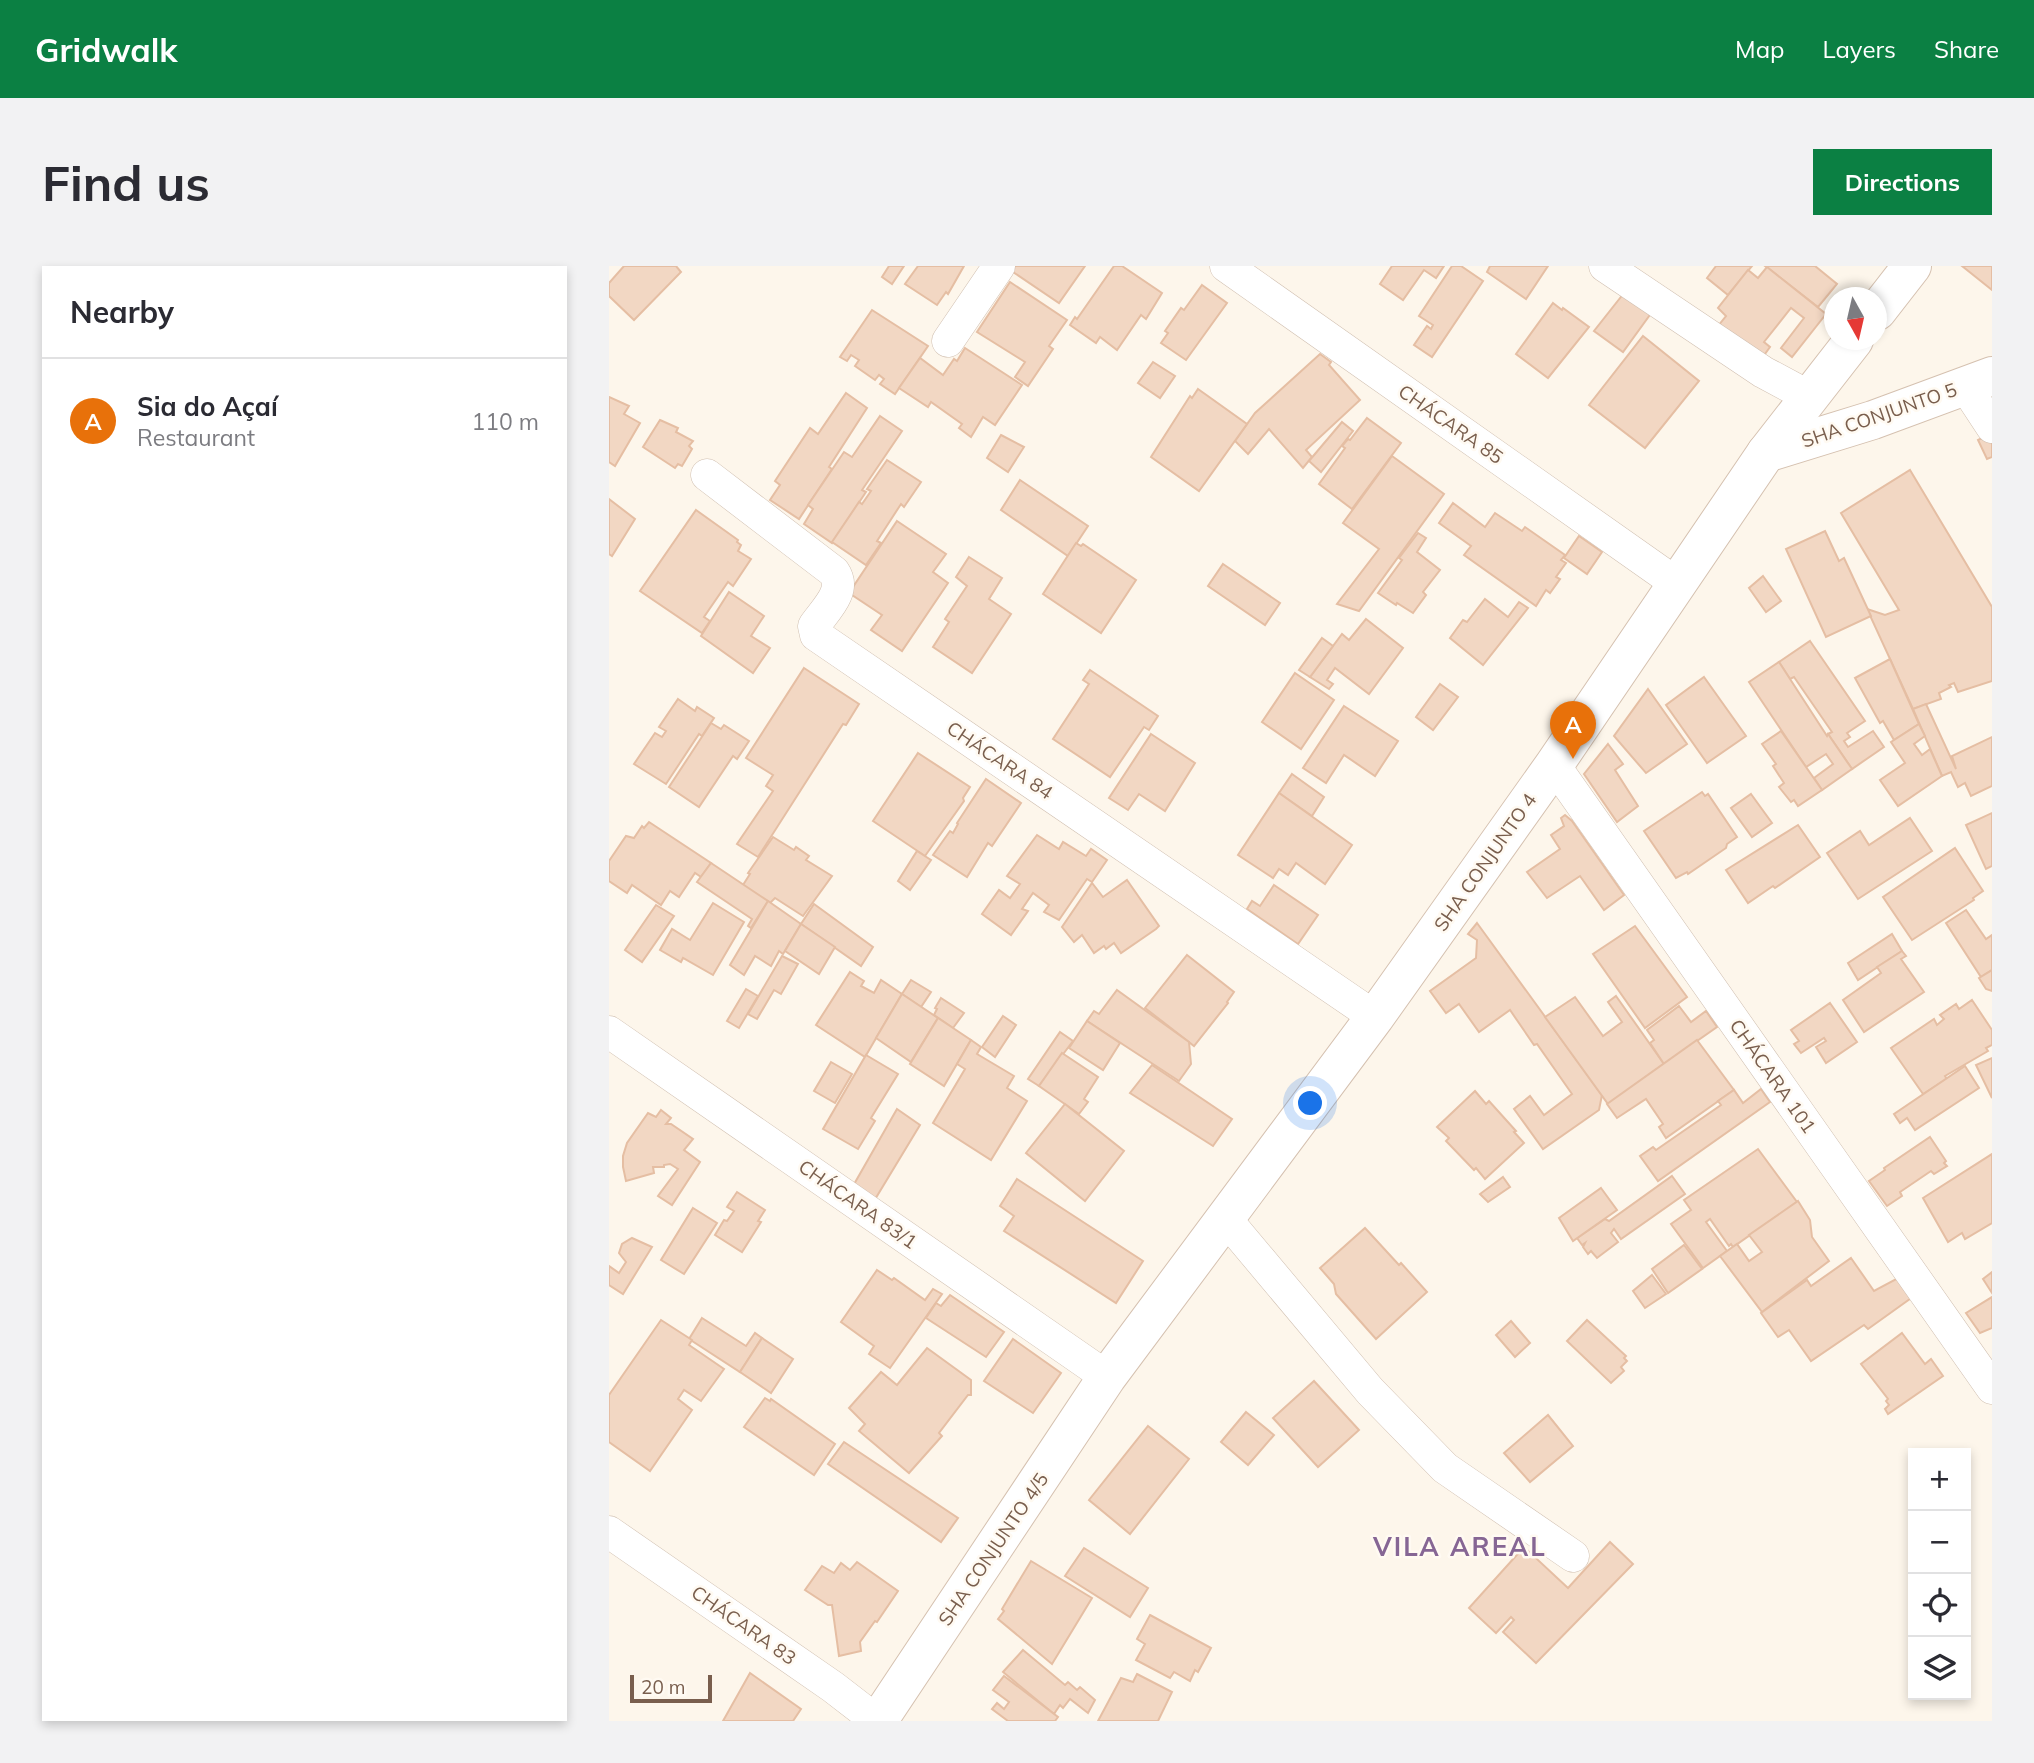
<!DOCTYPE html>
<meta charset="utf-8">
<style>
:root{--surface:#fff;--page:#f2f2f3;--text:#2b2b33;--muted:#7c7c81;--line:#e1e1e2;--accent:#0b8043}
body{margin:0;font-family:Mulish,sans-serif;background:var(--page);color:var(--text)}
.controls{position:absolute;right:21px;bottom:21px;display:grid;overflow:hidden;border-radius:0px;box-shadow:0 4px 10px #0003}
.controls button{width:63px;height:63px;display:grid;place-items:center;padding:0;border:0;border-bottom:2px solid var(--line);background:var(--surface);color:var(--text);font:35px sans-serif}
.compass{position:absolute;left:1215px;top:21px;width:63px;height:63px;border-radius:50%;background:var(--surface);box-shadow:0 4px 10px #0003;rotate:172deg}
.scale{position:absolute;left:21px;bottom:18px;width:82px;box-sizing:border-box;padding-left:7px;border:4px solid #795e4d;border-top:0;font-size:19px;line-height:24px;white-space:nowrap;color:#795e4d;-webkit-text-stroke:5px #fffaf2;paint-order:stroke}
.you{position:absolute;left:702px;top:838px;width:24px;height:24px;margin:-18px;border:5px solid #fff;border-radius:50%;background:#1a73e8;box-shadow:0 0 0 10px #1a73e833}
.badge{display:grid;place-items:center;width:46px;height:46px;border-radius:50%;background:var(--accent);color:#fff;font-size:23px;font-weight:700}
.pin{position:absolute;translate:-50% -58px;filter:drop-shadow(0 2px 4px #0008)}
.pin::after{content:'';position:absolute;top:37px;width:24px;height:21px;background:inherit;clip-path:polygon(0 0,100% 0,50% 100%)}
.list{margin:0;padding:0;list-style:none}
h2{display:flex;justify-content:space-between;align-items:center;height:91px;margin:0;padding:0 28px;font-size:30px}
h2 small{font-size:23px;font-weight:400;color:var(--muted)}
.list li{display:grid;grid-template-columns:46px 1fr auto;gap:21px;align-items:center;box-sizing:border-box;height:126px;padding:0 28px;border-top:2px solid var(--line)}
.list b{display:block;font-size:26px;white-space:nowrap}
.list p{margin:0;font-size:23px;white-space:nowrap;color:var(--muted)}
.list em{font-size:23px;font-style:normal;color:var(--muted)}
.icon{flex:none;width:38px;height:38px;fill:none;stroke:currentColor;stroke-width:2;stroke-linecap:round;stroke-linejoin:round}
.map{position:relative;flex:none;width:1383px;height:1455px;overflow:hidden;border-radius:0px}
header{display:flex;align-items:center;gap:42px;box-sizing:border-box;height:98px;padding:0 35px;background:var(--accent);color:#fff}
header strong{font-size:33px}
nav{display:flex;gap:38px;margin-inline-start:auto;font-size:24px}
.intro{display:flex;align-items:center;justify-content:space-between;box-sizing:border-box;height:168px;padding:0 42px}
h1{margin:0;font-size:49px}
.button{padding:18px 32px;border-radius:0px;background:var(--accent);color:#fff;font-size:24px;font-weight:700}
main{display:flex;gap:42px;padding:0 42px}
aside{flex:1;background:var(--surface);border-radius:0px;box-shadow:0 4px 10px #0003}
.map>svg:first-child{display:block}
.building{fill:#f2d7c3;stroke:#e5bea3;stroke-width:2}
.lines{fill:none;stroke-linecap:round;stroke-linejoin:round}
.street-casing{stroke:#d0bfb0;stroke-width:33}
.secondary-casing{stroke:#d5c1b0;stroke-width:40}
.street{stroke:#fff;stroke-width:32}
.secondary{stroke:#fff;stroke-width:38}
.labels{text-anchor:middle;stroke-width:5;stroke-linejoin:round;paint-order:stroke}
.street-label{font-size:19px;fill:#795e4d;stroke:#fffaf2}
.district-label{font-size:26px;font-weight:bold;letter-spacing:2px;fill:#866694;stroke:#fffaf2}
</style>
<header>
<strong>Gridwalk</strong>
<nav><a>Map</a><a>Layers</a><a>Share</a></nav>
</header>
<div class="intro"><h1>Find us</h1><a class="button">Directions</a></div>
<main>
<aside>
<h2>Nearby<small></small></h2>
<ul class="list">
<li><span class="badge" style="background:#e8710a">A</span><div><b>Sia do Açaí</b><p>Restaurant</p></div><em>110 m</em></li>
</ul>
</aside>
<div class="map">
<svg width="1383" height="1455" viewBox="0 0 1383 1455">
<rect width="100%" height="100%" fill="#fdf6eb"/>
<g class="building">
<polygon points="15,0 67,0 72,6 25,54 0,30 0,17"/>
<polygon points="280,0 295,0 283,18 273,11"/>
<polygon points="309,0 355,0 339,28 337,26 328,39 296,18"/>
<polygon points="395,0 476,0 450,37"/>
<polygon points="505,0 513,0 553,27 537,53 532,49 508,84 491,71 487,77 461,59 466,51 468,53"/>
<polygon points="783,0 835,0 827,12 815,4 794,34 771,18"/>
<polygon points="843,0 852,0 874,15 823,91 805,79 818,60 822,63 824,59 810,50"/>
<polygon points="881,0 939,0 917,33 878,6"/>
<polygon points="1107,0 1143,0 1119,29 1098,12"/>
<polygon points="1156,0 1206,0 1228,18 1209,41"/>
<polygon points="1353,0 1383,0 1383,24"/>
<polygon points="1158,1 1217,48 1183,91 1172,82 1195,52 1182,42 1155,76 1161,81 1153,92 1109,60 1117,50 1109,42 1139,4 1149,12"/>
<polygon points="401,16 458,54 440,80 444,83 419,120 406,111 416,96 368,66"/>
<polygon points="593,19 618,37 577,94 552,77 559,67 556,65 572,42 575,44"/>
<polygon points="1015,27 1043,46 1014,86 985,65"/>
<polygon points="944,37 953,44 954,42 980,61 939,112 907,88"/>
<polygon points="263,44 319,80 286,128 271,118 275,113 270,109 266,114 246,100 250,94 242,89 238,95 231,91"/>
<polygon points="1034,70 1090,115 1036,182 980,139"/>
<polygon points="356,82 413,119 386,159 374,151 362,171 350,162 353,158 322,136 319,141 290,122 311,92 334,109 345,93 348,95"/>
<polygon points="711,88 722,96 720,99 751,134 697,184 703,191 694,202 660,163 639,188 626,175 646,147"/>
<polygon points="544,96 566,110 551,132 529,117"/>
<polygon points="589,123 638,158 590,225 542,191 581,130 583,132"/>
<polygon points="237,127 258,142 220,201 223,203 190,253 161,234 171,219 166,215 201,162 209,168"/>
<polygon points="0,131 20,140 15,148 31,157 6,200 0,196"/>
<polygon points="271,150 293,165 253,224 257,226 223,277 195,258 204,243 199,239 235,186 243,191"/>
<polygon points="758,152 792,177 743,243 710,218 736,182 733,180 739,173 741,174"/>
<polygon points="51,154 69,162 67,166 84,175 80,180 83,183 73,200 69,198 66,202 34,181"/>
<polygon points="733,156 744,165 712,206 700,195"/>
<polygon points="1383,167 1383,191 1378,193 1369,174"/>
<polygon points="392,169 415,181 399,206 378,192"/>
<polygon points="783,190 835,228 750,345 728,338 770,283 734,257"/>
<polygon points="278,194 312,216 295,241 292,238 268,275 272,277 257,299 223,276 250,236 253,238 262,225 258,223"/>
<polygon points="1301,204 1383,341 1383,415 1349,426 1345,417 1340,419 1342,421 1330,427 1332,433 1304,443 1258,343 1276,349 1290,344 1232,247"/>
<polygon points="411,214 479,260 459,290 392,244"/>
<polygon points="0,233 26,253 3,290 0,288"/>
<polygon points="844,237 876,261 886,247 913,265 916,261 956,289 952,294 957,297 947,311 951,313 941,327 937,324 927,340 855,289 862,280 830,257"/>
<polygon points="87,244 129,274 128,276 132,279 129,285 142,293 124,320 119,316 95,351 101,355 93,367 31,325"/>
<polygon points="288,255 337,288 324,306 339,317 293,385 262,364 273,349 240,327"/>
<polygon points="1216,265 1230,295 1235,292 1262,350 1217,371 1177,283"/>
<polygon points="809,267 817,272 808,286 831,304 814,326 817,329 804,347 788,337 787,339 769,327 793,294 790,292"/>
<polygon points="970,270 993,286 978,308 955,292"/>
<polygon points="467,277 472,280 474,278 527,314 492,367 434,328"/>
<polygon points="360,291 393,312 380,333 402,348 363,407 324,381 340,356 336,353 358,320 347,311"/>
<polygon points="614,298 671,337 656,359 599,320"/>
<polygon points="1154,310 1172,335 1157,346 1140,322"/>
<polygon points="120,326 155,350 142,370 161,382 144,407 92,370"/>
<polygon points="876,333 899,351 910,336 919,342 874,399 841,372 854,354 858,356"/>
<polygon points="757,353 794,382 760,428 726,402 718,414 724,418 720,423 701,411 733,368 740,374"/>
<polygon points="713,372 724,380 701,411 690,404"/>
<polygon points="1201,375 1256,455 1238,467 1241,471 1235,475 1239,481 1264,465 1275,481 1243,503 1219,468 1223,466 1185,411 1181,413 1170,396"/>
<polygon points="1281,393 1310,458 1285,474 1274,455 1271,457 1246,412"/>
<polygon points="1170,396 1218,470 1219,468 1243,503 1213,524 1205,512 1224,498 1217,488 1197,501 1140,416"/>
<polygon points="195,402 250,438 237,459 234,458 149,591 128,578 164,525 157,520 164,509 137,492"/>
<polygon points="481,404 549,450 540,464 535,461 501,511 444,473 480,418 474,414"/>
<polygon points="686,407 725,434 692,483 653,456"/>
<polygon points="1095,411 1137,470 1098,497 1057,439"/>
<polygon points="831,418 849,431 824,464 807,451"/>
<polygon points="1039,423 1078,478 1037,507 1005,470"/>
<polygon points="69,433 86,445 88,441 105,452 93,470 90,468 57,518 25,498 46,467 53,471 57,465 50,461"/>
<polygon points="1317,438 1347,503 1343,490 1383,471 1383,520 1362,530 1356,517 1349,521 1342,506 1333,510 1304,443"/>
<polygon points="735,440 789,475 766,510 735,489 717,517 694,502"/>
<polygon points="102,457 112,463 115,459 140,475 128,493 124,490 90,541 60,521"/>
<polygon points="1310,458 1316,470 1305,478 1313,489 1321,483 1333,510 1289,540 1271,514 1296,497 1282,476"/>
<polygon points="1172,465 1213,524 1189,540 1185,534 1182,536 1170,521 1175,517 1164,500 1167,498 1153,478"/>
<polygon points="542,468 586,497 556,545 530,528 519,544 500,532"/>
<polygon points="999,478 1014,498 1006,504 1029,540 1008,556 975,508"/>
<polygon points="309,487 361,521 354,532 355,535 316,590 264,555"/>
<polygon points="683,508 715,531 703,550 670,527"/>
<polygon points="377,513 412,537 383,580 379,577 358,611 324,589 341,565 344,567 349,558 348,557"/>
<polygon points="1093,526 1096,530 1099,528 1128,571 1118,578 1117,582 1079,608 1078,606 1067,612 1035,565"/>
<polygon points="670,527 743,579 716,618 687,597 679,609 670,603 664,612 629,589"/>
<polygon points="1142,528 1163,557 1143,571 1122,542"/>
<polygon points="1383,547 1383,600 1377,603 1357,559"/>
<polygon points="956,549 963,555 1015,629 995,644 971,610 938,632 918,606 951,583 942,569 955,560 952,552"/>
<polygon points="1301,552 1323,585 1249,633 1218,587 1251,565 1260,579"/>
<polygon points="40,556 102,597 92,611 86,607 70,631 61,625 52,639 23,619 18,627 0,615 0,595 17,570 25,572 33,560 35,562"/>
<polygon points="1189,559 1211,591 1166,622 1164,620 1139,637 1117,604"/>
<polygon points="428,569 450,583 454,576 477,590 482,583 498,594 483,616 478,613 450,654 435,646 440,639 424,627 413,643 419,645 402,669 373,648 390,624 401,632 411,618 398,610"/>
<polygon points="164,571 185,584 187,581 200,590 197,594 223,610 194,650 166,632 161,637 134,619 141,608 139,607"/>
<polygon points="1346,582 1374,625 1364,632 1365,634 1303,674 1274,631"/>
<polygon points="308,585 322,594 301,624 289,615"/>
<polygon points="102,597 159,635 142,662 139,660 143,653 88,616"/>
<polygon points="518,614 550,660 547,663 512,687 505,677 497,683 495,680 485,687 473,669 465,676 453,661 483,617 494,631"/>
<polygon points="665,619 709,649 689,678 638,643 643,635 651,640"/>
<polygon points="159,635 192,658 174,688 170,685 162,700 146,690 135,709 121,699"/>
<polygon points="104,637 135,656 104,709 74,692 72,696 51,684 63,663 81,674"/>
<polygon points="205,638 264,681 252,700 192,658"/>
<polygon points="47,639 65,650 33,696 16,684"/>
<polygon points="1357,644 1377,673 1383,669 1383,704 1372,711 1337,657"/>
<polygon points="868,657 993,829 990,844 934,883 905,843 921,830 935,849 963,828 928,778 925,779 901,744 870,766 850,738 837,747 821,725 867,692 868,674 859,668"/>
<polygon points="192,658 226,681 210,708 176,685"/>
<polygon points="1026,660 1078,731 1036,762 984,688"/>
<polygon points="1283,668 1293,685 1249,714 1239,697"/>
<polygon points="1293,685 1297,690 1292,693 1315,726 1255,766 1234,734 1272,707 1268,701"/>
<polygon points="578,689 625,726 618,736 619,737 585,780 536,742"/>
<polygon points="173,690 189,698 172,728 165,724 148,753 139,748"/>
<polygon points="1383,704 1383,725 1377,723 1370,712"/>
<polygon points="241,706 255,715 252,720 265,727 272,714 293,728 256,791 207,759"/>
<polygon points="302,714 322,726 312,741 293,728"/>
<polygon points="137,723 149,730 130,762 118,755"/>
<polygon points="508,724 580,776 582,798 570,815 478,755 485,745 490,748"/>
<polygon points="293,728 329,752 302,796 267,772"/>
<polygon points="1007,730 1055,798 999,838 936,751 966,731 994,770 1013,756 999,736"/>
<polygon points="332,732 355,747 344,762 325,749 328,743 326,742"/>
<polygon points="1363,734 1383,764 1383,779 1377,782 1379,785 1336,810 1338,813 1314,828 1282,782 1325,753 1328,759 1335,753 1331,749 1347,738 1350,743"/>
<polygon points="1221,737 1248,776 1217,797 1207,781 1217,775 1215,772 1192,787 1185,778 1190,775 1182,764"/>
<polygon points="1070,740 1082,756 1097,745 1108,761 1055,798 1041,777 1045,774 1038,764"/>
<polygon points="394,750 407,759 386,791 373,781"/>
<polygon points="329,752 362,774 335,820 301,798"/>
<polygon points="478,755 511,777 494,804 460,782"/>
<polygon points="451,766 464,775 430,820 419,813"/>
<polygon points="362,774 372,781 368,788 405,810 398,822 418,835 382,894 324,857 356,803 348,798"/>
<polygon points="1088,774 1125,824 1057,872 1050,861 1054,858 1037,833 1008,852 998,838"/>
<polygon points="453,787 489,811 475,833 479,836 470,848 430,820"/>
<polygon points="257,789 289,808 262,852 266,855 249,883 214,863"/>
<polygon points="1383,792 1383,832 1367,799"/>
<polygon points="222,796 243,808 226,837 205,825"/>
<polygon points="543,799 623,853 604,880 521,827"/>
<polygon points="1356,800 1370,822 1306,864 1298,852 1291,857 1285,848"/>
<polygon points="1152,823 1161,836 1049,915 1031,890 1044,881 1047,884 1112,839 1109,835 1125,824 1134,837"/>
<polygon points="866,825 877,838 880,835 907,865 905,866 915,877 876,913 867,902 865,904 837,875 840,872 828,861"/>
<polygon points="456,838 515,885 476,935 417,887"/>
<polygon points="288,843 311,859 265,935 244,920"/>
<polygon points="52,844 62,852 57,858 62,858 84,873 75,884 91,896 63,939 49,930 69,903 61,898 55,899 55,901 44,901 45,907 17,915 14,901 14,890 18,877 39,847 47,851"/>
<polygon points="1321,871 1337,895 1335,897 1338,900 1325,908 1322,905 1291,926 1293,930 1278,940 1260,915 1276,904 1275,902"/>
<polygon points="1149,883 1188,936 1124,981 1122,978 1120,980 1101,953 1097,956 1118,985 1094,1002 1062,958 1082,944 1075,934"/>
<polygon points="1383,888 1383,957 1356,973 1353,967 1339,976 1314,932"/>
<polygon points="1063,910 1076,928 1012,973 1005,963 1002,967 1009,976 988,992 982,985 979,988 974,981 976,977 973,979 968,972 996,953 1000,955"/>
<polygon points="894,911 901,921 879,936 871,928"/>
<polygon points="408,913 534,995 507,1037 395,965 405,950 391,940"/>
<polygon points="992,922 1008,944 964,975 950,952"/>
<polygon points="128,926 156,944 149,955 152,956 133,986 106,969 115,954 118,955 125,945 118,941"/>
<polygon points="1189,935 1201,954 1203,971 1220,995 1153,1046 1111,990 1128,978 1140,995 1153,986 1140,969"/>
<polygon points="84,942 108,957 75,1008 52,994"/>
<polygon points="756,962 790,999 792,997 818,1026 767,1073 727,1028 725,1018 711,1002"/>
<polygon points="23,972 43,981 14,1028 0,1019 0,1000 10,1007 17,996 10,987 13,978"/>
<polygon points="1075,979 1093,1003 1059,1027 1043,1003"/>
<polygon points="1242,992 1265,1025 1291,1011 1305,1030 1259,1063 1255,1059 1202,1095 1180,1064 1169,1071 1152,1047 1198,1014 1202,1020"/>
<polygon points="268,1004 283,1014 285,1012 316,1034 324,1023 333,1028 281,1102 260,1088 265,1080 232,1056"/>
<polygon points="1383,1006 1383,1027 1374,1013"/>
<polygon points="1043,1009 1057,1028 1036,1042 1024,1025"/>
<polygon points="341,1029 395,1066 377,1091 317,1052 327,1037 332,1040"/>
<polygon points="1383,1031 1383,1062 1371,1067 1357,1047"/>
<polygon points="93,1052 137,1080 146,1067 153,1072 131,1106 80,1073"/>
<polygon points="52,1054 83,1074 80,1079 115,1103 92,1135 75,1124 69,1133 83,1144 41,1205 0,1176 0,1129"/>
<polygon points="978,1054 1017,1090 1015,1092 1018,1095 1012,1101 1015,1105 1002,1117 958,1075"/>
<polygon points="902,1055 921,1077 906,1091 887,1069"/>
<polygon points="1293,1067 1316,1098 1322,1093 1334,1110 1279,1148 1276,1143 1280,1139 1277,1135 1279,1133 1252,1098"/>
<polygon points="153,1072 184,1093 162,1127 131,1106"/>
<polygon points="404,1073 452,1107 424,1147 375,1115"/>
<polygon points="318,1082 362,1114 362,1129 359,1129 330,1167 333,1170 300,1207 250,1165 256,1158 240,1142 272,1106 288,1119"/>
<polygon points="705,1115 750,1164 709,1201 664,1152"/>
<polygon points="156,1132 161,1135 162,1133 226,1178 205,1209 135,1161"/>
<polygon points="637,1146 665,1169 639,1199 612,1176"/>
<polygon points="939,1149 964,1180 921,1216 895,1187"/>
<polygon points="539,1160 580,1193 521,1268 480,1234"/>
<polygon points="235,1176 349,1252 332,1276 219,1198"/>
<polygon points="1001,1276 1024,1298 927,1397 894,1366 905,1354 902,1351 887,1367 860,1342 915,1281 959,1322"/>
<polygon points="475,1282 539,1322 521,1351 456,1310"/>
<polygon points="422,1295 483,1332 443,1398 389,1353 395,1345 393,1343"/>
<polygon points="248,1296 289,1325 268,1356 266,1355 251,1376 252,1385 230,1390 223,1339 219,1339 196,1324 213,1300 225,1307 232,1297 241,1304"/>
<polygon points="541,1349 602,1382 589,1406 586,1404 581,1415 565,1406 561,1412 527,1394 536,1378 528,1373"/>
<polygon points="414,1384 456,1419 459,1416 468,1424 471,1421 486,1434 479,1447 461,1433 454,1442 451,1439 445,1448 394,1406"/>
<polygon points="141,1407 192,1443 184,1455 114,1455"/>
<polygon points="528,1408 563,1426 549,1455 489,1455 512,1412 524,1416"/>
<polygon points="395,1410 449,1451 446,1455 399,1455 383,1443 388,1437 395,1443 400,1436 384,1424"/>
</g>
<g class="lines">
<defs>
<g id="street">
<polyline points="617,0 1067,317"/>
<polyline points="996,0 1154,106 1199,130"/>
<polyline points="339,75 390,0"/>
<polyline points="1356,120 1383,161"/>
<path d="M98,209L225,306C238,325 216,344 205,360L207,369L766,751"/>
<polyline points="945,499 1383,1122"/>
<polyline points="0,766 498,1111"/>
<polyline points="616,952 761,1125 836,1202 964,1290"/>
<polyline points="0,1266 224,1421 268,1455"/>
</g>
<g id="secondary">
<polyline points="1268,45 1303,0"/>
<polyline points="1157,187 1264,154 1383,110"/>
<polyline points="269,1455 498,1111 766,751 945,499 1157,187 1245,74"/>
</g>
</defs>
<use href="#street" class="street-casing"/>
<use href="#secondary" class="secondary-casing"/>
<use href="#street" class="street"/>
<use href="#secondary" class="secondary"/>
</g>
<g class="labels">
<g class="street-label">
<text transform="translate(1270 149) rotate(-19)" y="7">SHA CONJUNTO 5</text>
<text transform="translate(842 158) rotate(35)" y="7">CHÁCARA 85</text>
<text transform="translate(391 494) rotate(34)" y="7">CHÁCARA 84</text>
<text transform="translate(876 596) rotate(-55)" y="7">SHA CONJUNTO 4</text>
<text transform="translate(1164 810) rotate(55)" y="7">CHÁCARA 101</text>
<text transform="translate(249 938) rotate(35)" y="7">CHÁCARA 83/1</text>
<text transform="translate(384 1283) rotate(-56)" y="7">SHA CONJUNTO 4/5</text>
<text transform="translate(135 1359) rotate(35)" y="7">CHÁCARA 83</text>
</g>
<g class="district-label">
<text x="851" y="1290">VILA AREAL</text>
</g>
</g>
</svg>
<div class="controls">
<button>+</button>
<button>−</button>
<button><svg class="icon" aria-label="locate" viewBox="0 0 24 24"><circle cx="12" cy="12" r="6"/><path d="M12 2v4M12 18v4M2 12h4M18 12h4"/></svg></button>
<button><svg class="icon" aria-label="layers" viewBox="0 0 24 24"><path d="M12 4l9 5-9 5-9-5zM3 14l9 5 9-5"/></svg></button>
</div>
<svg class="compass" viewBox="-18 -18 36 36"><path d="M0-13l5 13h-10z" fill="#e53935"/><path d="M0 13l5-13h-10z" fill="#7c7c81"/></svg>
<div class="scale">20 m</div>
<div class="you"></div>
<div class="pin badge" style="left:964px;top:493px;background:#e8710a">A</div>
</div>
</main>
